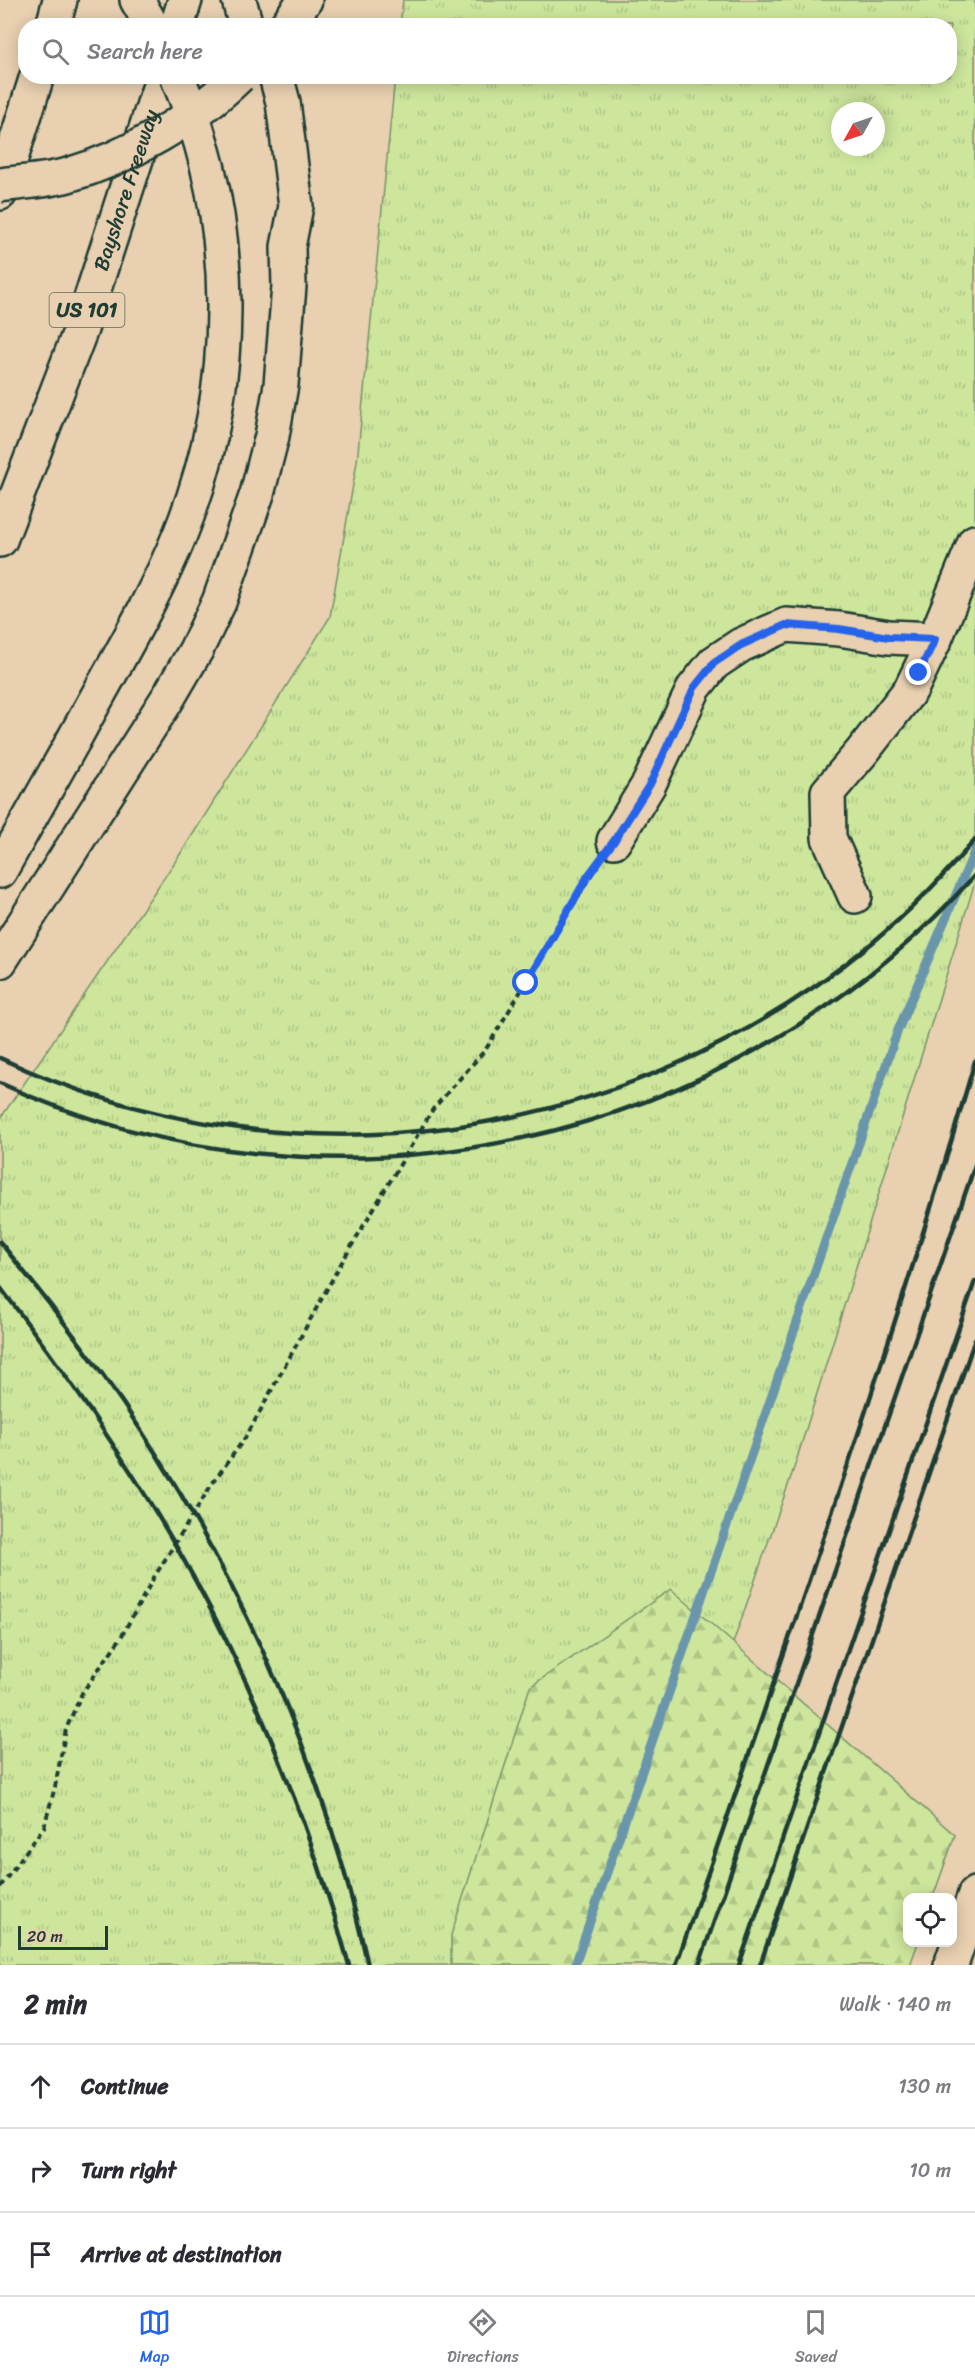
<!DOCTYPE html>
<meta charset="utf-8">
<style>
:root{--surface:#fff;--page:#f2f2f3;--text:#2b2b33;--muted:#7c7c81;--line:#e1e1e2;--accent:#2563eb}
body{margin:0;font-family:Sriracha,sans-serif;background:var(--page);color:var(--text)}
.controls{position:absolute;right:18px;bottom:18px;display:grid;overflow:hidden;border-radius:12px;box-shadow:0 3px 15px #0003}
.controls button{width:54px;height:54px;display:grid;place-items:center;padding:0;border:0;border-bottom:2px solid var(--line);background:var(--surface);color:var(--text);font:30px sans-serif}
.compass{position:absolute;left:831px;top:102px;width:54px;height:54px;border-radius:50%;background:var(--surface);box-shadow:0 3px 15px #0003;rotate:230deg}
.scale{position:absolute;left:18px;bottom:15px;width:90px;box-sizing:border-box;padding-left:6px;border:3px solid #1f3d34;border-top:0;font-size:16px;line-height:21px;white-space:nowrap;color:#1f3d34;-webkit-text-stroke:4px #e8d0b0;paint-order:stroke}
.stop{position:absolute;width:18px;height:18px;margin:-14px;border:4px solid #2563eb;border-radius:50%;background:#fff}
.stop.end{background:#2563eb;border-color:#fff;box-shadow:0 2px 6px #0008}
.list{margin:0;padding:0;list-style:none}
h2{display:flex;justify-content:space-between;align-items:center;height:78px;margin:0;padding:0 24px;font-size:26px}
h2 small{font-size:20px;font-weight:400;color:var(--muted)}
.list li{display:grid;grid-template-columns:39px 1fr auto;gap:18px;align-items:center;box-sizing:border-box;height:84px;padding:0 24px;border-top:2px solid var(--line)}
.list b{display:block;font-size:22px;white-space:nowrap}
.list em{font-size:20px;font-style:normal;color:var(--muted)}
.icon{flex:none;width:33px;height:33px;fill:none;stroke:currentColor;stroke-width:2;stroke-linecap:round;stroke-linejoin:round}
.map{position:relative;flex:none;width:975px;height:1965px;overflow:hidden}
.search{position:absolute;background:var(--surface);box-shadow:0 3px 15px #0003;left:18px;right:18px;top:18px;height:66px;display:flex;align-items:center;gap:15px;box-sizing:border-box;padding:0 21px;border-radius:24px;color:var(--muted);font-size:22px}
.sheet{height:330px;background:var(--surface)}
nav{display:flex;justify-content:space-around;align-items:center;box-sizing:border-box;height:84px;border-top:2px solid var(--line);background:var(--surface);font-size:16px;color:var(--muted)}
nav a{display:grid;justify-items:center;gap:3px}
nav .on{color:var(--accent)}
.map>svg:first-child{display:block}
.grass{fill:url(#grass-tufts);stroke:#769268;stroke-width:1.5;fill-rule:evenodd}
.forest{fill:url(#forest-firs);stroke:#769268;stroke-width:1.5}
.lines{fill:none;stroke-linecap:round;stroke-linejoin:round}
.stream{stroke:#6b96ac;stroke-width:9}
.minor-casing{stroke:#1f3d34;stroke-width:38}
.highway-casing{stroke:#1f3d34;stroke-width:38}
.path{stroke:#1f3d34;stroke-width:4;stroke-dasharray:6 4.5;stroke-linecap:butt}
.minor{stroke:#e8d0b0;stroke-width:33}
.highway{stroke:#e8d0b0;stroke-width:33}
.rail{stroke:#1f3d34;stroke-width:4.5}
.highway-bridge-casing{stroke:#1f3d34;stroke-width:38;stroke-linecap:butt}
.highway-bridge{stroke:#e8d0b0;stroke-width:33}
.route{stroke:#2563eb;stroke-width:8}
.labels{text-anchor:middle;stroke-width:4.5;stroke-linejoin:round;paint-order:stroke}
.shield{fill:#e8d0b0;stroke:#5b6959;stroke-width:1.5}
.shield-label{font-size:20px;font-weight:bold;fill:#1f3d34}
.street-label{font-size:21px;fill:#1f3d34;stroke:#e8d0b0}
</style>
<div class="map">
<svg width="975" height="1965" viewBox="0 0 975 1965">
<defs>
<pattern id="grass-tufts" width="24" height="20" patternUnits="userSpaceOnUse" patternTransform="scale(1.5)"><rect width="24" height="20" fill="#cde69c"/><path d="M3 7l-1-3M5 7V3M7 7l1-3M15 17l-1-3M17 17v-4M19 17l1-3" fill="none" stroke="#b0c687"/></pattern>
<pattern id="forest-firs" width="22" height="20" patternUnits="userSpaceOnUse" patternTransform="scale(1.5)"><rect width="22" height="20" fill="#cde69c"/><path d="M5 1l3.5 6h-7zM16 11l3.5 6h-7z" fill="#b0c687"/></pattern>
</defs>
<rect width="100%" height="100%" fill="#e8d0b0"/>
<filter id="ink" filterUnits="userSpaceOnUse"><feTurbulence type="fractalNoise" baseFrequency=".0167" numOctaves="2"/><feDisplacementMap in="SourceGraphic" scale="12" xChannelSelector="R" yChannelSelector="G"/><feConvolveMatrix kernelMatrix="1 2 1 2 8 2 1 2 1" color-interpolation-filters="sRGB"/></filter>
<g filter="url(#ink)">
<path class="grass" d="M403,0H975V882L794,1468L621,1965H0V1119L183,850L330,617L357,462L395,77L950,76V26L400,25ZM840,111H876V147H840Z"/>
<polygon class="forest" points="671,1589 955,1835 933,1897 908,1898 908,1942 918,1943 910,1965 451,1965 451,1935 530,1687"/>
<g class="lines">
<polyline class="stream" points="575,1965 898,1030 975,850"/>
<defs>
<g id="minor">
<polyline points="614,841 649,784 694,688 714,663 741,645 786,625 839,629 889,637 935,639"/>
<polyline points="855,896 829,838 828,792 862,752 911,689 935,639 975,542"/>
<polyline points="951,1965 975,1894"/>
</g>
<g id="highway">
<polyline points="137,0 152,26"/>
<polyline points="239,0 246,26"/>
<polyline points="53,26 60,0"/>
<polyline points="177,26 185,0"/>
<polyline points="286,26 305,0"/>
<polyline points="0,193 37,76"/>
<path id="s1" d="M0,540L81,329L163,76"/>
<polyline points="0,871 73,741"/>
<polyline points="0,961 168,698 196,650 219,602 257,494 272,436 281,385 289,286 288,247 296,206 283,102 276,76"/>
</g>
</defs>
<use href="#minor" class="minor-casing"/>
<use href="#highway" class="highway-casing"/>
<polyline class="path" points="0,1887 44,1827 55,1787 66,1729 82,1693 120,1639 153,1579 212,1484 247,1435 339,1267 433,1109 486,1049 596,866"/>
<use href="#minor" class="minor"/>
<use href="#highway" class="highway"/>
<g class="rail">
<path d="M0,1058C288,1194 628,1145 872,943C910,912 943,876 975,840"/>
<path d="M0,1083C331,1237 734,1146 975,875"/>
<path d="M0,1242C56,1311 111,1381 158,1457C256,1613 328,1785 368,1965"/>
<path d="M0,1287C86,1399 168,1519 229,1646C279,1749 318,1855 349,1965"/>
<path d="M676,1965C780,1665 886,1366 975,1061"/>
<polyline points="699,1965 975,1165"/>
<polyline points="739,1965 975,1281"/>
<polyline points="760,1965 975,1339"/>
</g>
<defs>
<g id="highway-bridge">
<path d="M0,185C22,182 47,181 68,175C127,158 195,119 239,76"/>
<path d="M73,741C110,672 152,604 181,532C239,387 239,220 177,76"/>
</g>
</defs>
<use href="#highway-bridge" class="highway-bridge-casing"/>
<use href="#highway-bridge" class="highway-bridge"/>
</g>
</g>
<g class="lines" filter="url(#ink)">
<polyline class="route" points="526,983 588,876 614,841 650,784 694,688 714,663 741,645 786,625 839,629 889,637 935,639 919,673"/>
</g>
<g class="labels">
<rect class="shield" x="49.5" y="293" width="75" height="34" rx="4.5"/>
<g class="shield-label">
<text x="87" y="317">US 101</text>
</g>
<g class="street-label">
<text dy="7" stroke="none"><textPath href="#s1" startOffset="372">Bayshore Freeway</textPath></text>
</g>
</g>
</svg>
<div class="controls">
<button><svg class="icon" aria-label="locate" viewBox="0 0 24 24"><circle cx="12" cy="12" r="6"/><path d="M12 2v4M12 18v4M2 12h4M18 12h4"/></svg></button>
</div>
<svg class="compass" viewBox="-18 -18 36 36"><path d="M0-13l5 13h-10z" fill="#e53935"/><path d="M0 13l5-13h-10z" fill="#7c7c81"/></svg>
<div class="scale">20 m</div>
<div class="stop" style="left:526px;top:983px"></div>
<div class="stop end" style="left:919px;top:673px"></div>
<div class="search"><svg class="icon" aria-label="search" viewBox="0 0 24 24"><circle cx="10" cy="10" r="6"/><path d="M15 15l6 6"/></svg>Search here</div>
</div>
<section class="sheet">
<h2>2 min<small>Walk · 140 m</small></h2>
<ul class="list">
<li><svg class="icon" aria-label="ahead" viewBox="0 0 24 24"><path d="M12 20V5M6 11l6-6 6 6"/></svg><div><b>Continue</b></div><em>130 m</em></li>
<li><svg class="icon" aria-label="right" viewBox="0 0 24 24"><path d="M7 20v-9h11M14 6l5 5-5 5"/></svg><div><b>Turn right</b></div><em>10 m</em></li>
<li><svg class="icon" aria-label="arrive" viewBox="0 0 24 24"><path d="M6 21V4h12l-3 4 3 4H6"/></svg><div><b>Arrive at destination</b></div></li>
</ul>
</section>
<nav>
<a class="on"><svg class="icon" aria-label="map" viewBox="0 0 24 24"><path d="M3 6l6-2 6 2 6-2v14l-6 2-6-2-6 2zM9 4v14M15 6v14"/></svg>Map</a>
<a><svg class="icon" aria-label="directions" viewBox="0 0 24 24"><path d="M12 3l9 9-9 9-9-9zM9 14v-3h6M13 9l2 2-2 2"/></svg>Directions</a>
<a><svg class="icon" aria-label="saved" viewBox="0 0 24 24"><path d="M7 4h10v16l-5-4-5 4z"/></svg>Saved</a>
</nav>
